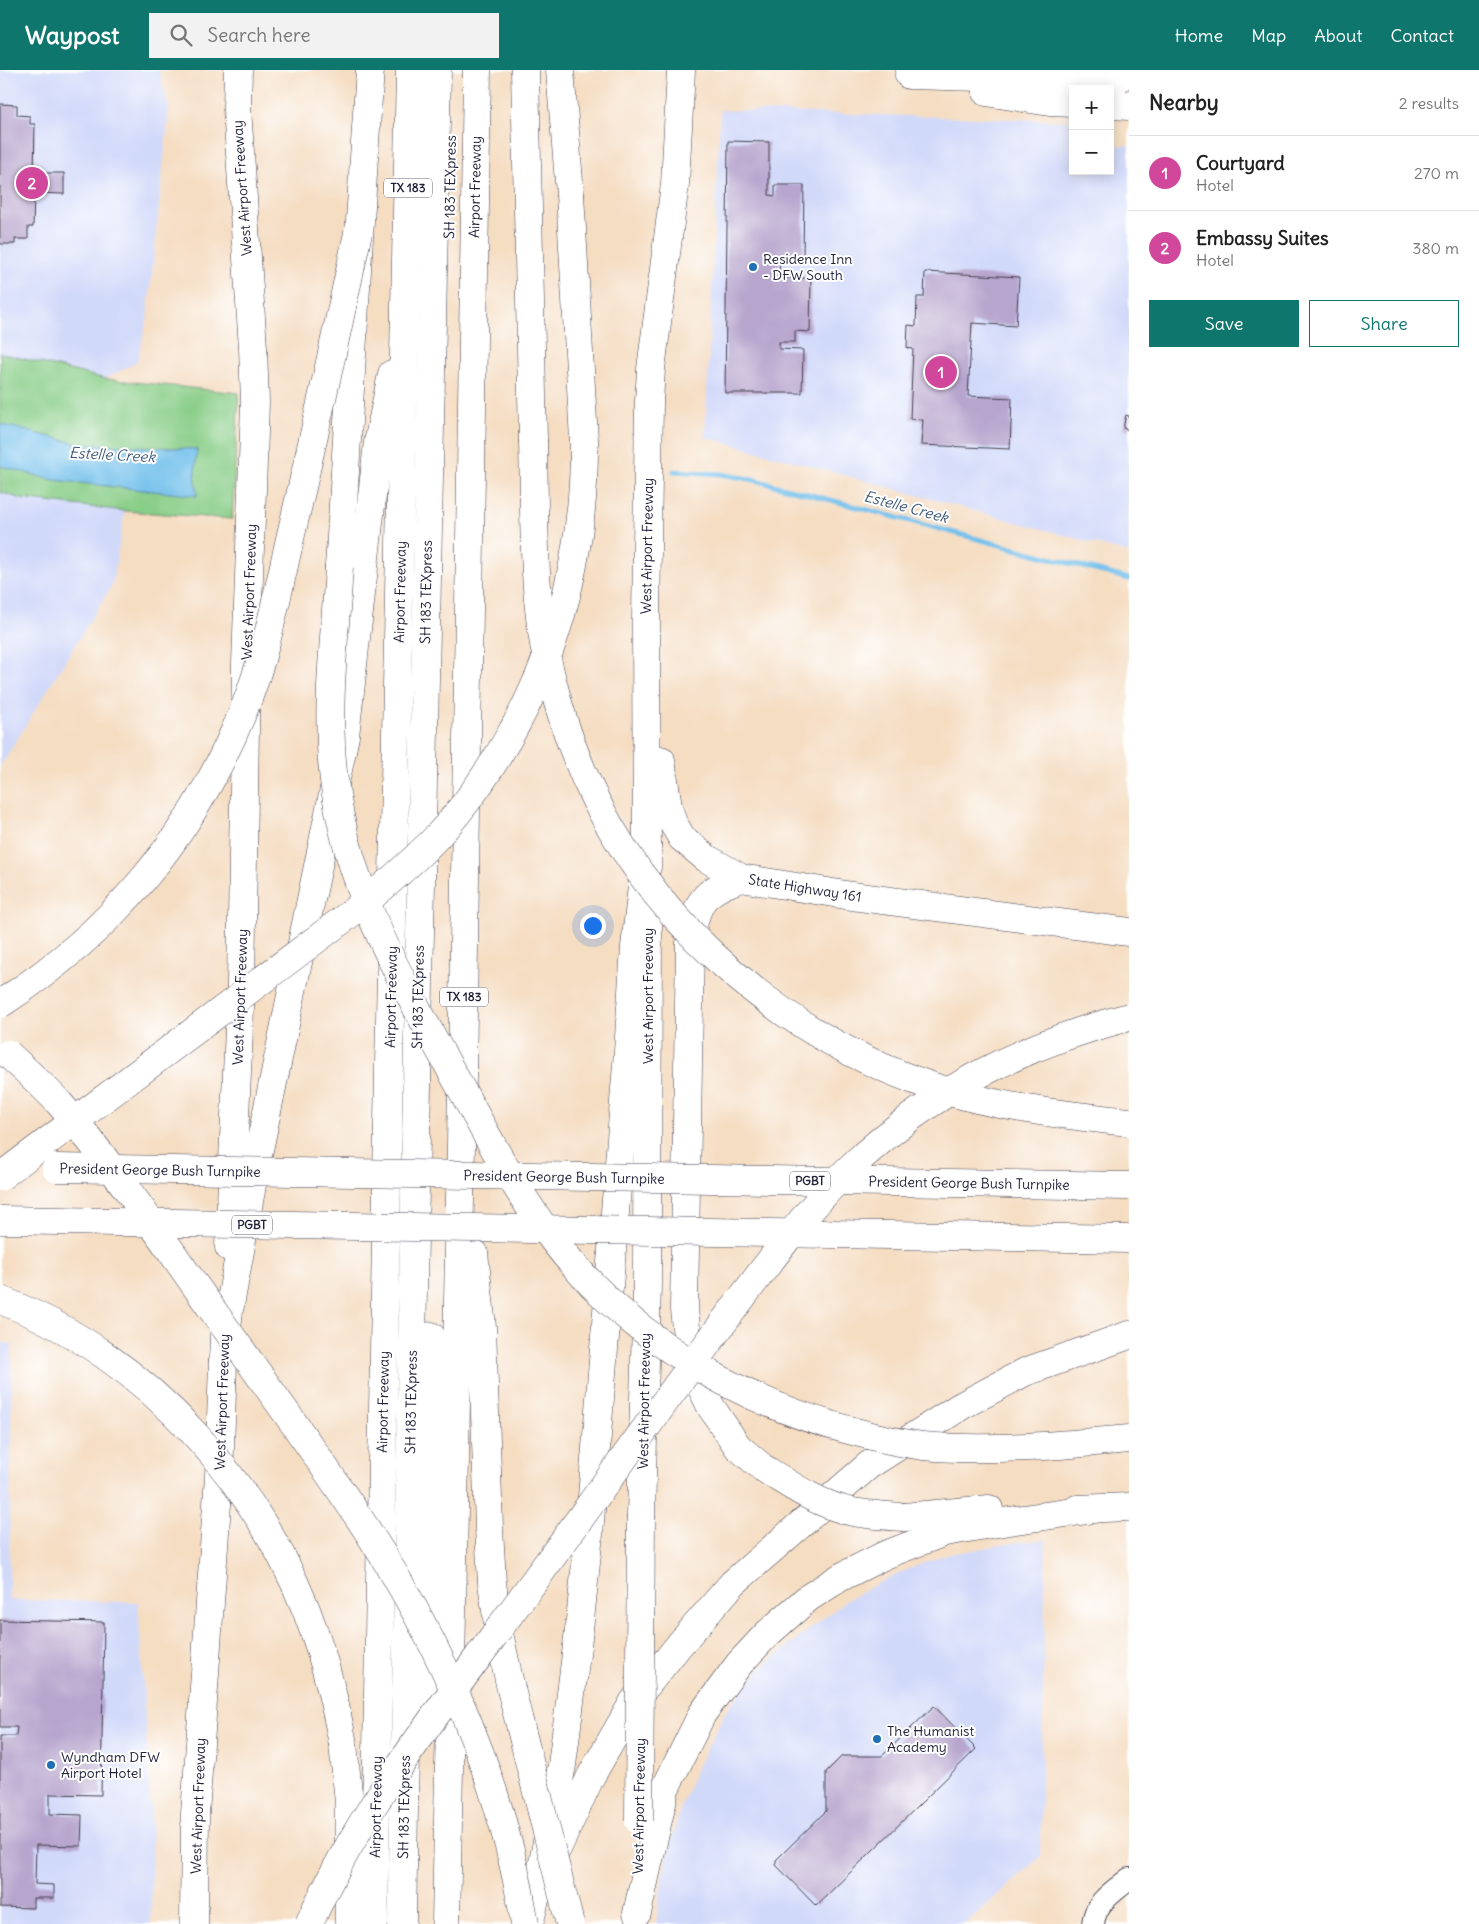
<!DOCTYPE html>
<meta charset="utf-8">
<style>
:root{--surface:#fff;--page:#f2f2f2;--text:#222;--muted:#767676;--line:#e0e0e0;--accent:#0f766e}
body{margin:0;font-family:Delius,sans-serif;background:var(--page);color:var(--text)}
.controls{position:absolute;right:15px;top:15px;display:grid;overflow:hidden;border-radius:0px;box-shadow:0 2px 12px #0003}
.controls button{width:45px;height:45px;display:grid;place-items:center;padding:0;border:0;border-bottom:1px solid var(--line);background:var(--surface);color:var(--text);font:25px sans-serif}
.you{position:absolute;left:592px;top:855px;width:18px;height:18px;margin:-12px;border:4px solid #fff;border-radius:50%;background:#1a73e8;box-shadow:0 0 0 8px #1a73e833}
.badge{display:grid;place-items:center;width:32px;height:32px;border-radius:50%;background:var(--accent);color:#fff;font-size:16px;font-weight:700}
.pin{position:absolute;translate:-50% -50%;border:2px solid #fff;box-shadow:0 1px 5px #0006}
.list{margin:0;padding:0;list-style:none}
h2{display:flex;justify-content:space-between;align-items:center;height:65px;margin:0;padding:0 20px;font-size:21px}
h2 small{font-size:16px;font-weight:400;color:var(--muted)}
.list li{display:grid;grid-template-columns:32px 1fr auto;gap:15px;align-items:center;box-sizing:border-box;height:75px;padding:0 20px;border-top:1px solid var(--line)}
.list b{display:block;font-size:19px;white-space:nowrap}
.list p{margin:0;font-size:16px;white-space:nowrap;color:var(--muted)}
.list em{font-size:16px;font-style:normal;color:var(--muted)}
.actions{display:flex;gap:10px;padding:15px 20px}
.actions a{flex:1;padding:11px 0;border:1px solid var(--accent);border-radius:0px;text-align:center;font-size:18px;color:var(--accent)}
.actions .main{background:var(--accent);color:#fff}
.icon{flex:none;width:28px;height:28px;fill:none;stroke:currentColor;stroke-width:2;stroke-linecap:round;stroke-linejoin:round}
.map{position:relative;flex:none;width:1129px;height:1854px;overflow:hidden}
header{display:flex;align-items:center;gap:30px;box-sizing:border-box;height:70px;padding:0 25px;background:var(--accent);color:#fff}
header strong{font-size:24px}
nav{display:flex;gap:28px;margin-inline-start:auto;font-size:18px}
.search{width:350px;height:45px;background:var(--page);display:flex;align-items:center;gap:12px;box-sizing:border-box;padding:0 18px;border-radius:0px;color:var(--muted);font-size:19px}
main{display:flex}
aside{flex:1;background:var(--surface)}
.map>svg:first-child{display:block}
.built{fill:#d1d9f9}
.green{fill:#89ce88;stroke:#567862}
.water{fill:#71bfeb;stroke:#4a7093}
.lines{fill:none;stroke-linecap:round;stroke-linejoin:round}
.stream{stroke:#71bfeb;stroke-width:5}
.building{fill:#b7a5cd}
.minor-casing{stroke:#423e4f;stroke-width:24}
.major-casing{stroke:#423e4f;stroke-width:29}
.highway-casing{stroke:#423e4f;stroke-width:29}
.minor{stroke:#fff;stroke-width:22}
.major{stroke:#fff;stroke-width:28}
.highway{stroke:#fff;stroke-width:28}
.major-bridge-casing{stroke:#423e4f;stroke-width:29;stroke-linecap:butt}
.highway-bridge-casing{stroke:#423e4f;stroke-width:29;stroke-linecap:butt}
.major-bridge{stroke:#fff;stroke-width:28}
.highway-bridge{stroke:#fff;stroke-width:28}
.poi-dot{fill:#1f6fb2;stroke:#fff;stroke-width:2}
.labels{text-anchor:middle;stroke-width:4;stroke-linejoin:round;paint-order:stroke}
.shield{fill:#fff;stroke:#646476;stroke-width:1}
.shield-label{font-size:12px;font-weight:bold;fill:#22223b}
.street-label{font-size:14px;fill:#22223b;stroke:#fff}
.poi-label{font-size:14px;fill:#22223b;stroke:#fff;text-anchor:start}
.water-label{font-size:15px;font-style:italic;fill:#3e5979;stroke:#fff}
</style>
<header>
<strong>Waypost</strong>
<div class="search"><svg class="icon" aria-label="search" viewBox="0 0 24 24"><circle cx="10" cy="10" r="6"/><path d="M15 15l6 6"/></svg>Search here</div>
<nav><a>Home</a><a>Map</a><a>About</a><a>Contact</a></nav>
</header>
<main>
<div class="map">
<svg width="1129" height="1854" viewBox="0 0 1129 1854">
<rect width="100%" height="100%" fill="#fff"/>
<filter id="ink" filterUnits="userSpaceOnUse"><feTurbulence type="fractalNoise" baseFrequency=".02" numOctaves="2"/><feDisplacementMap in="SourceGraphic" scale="10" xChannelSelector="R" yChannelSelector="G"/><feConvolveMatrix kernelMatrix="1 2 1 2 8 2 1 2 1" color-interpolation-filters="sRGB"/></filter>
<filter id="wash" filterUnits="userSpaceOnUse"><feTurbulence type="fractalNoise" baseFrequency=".0096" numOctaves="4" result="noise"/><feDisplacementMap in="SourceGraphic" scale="20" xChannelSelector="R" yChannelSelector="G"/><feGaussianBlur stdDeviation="1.12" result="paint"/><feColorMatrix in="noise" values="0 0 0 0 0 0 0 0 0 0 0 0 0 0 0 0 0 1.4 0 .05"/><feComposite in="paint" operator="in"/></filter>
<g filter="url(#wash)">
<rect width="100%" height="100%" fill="#f5ddc2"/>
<g class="built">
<polygon points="0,0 159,0 169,40 147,250 137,292 105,309 0,283"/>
<polygon points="720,40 1073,51 1073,101 1110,101 1110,75 1129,76 1129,483 705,367"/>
<polygon points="0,422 22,429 125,441 112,515 0,697"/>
<polygon points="0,1273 12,1273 9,1530 138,1532 152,1758 151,1854 0,1854"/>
<polygon points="1046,1470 1040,1787 965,1854 656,1854 662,1810 671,1771 683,1731 696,1699 727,1639 763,1596 847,1530 894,1505 944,1485 1019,1472"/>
</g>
<polygon class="green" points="0,283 106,309 239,323 232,449 125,441 22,429 0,422"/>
<polygon class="water" points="0,354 79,374 197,379 195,401 197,426 53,410 0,396"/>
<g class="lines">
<polyline class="stream" points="674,401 720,404 755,410 1129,509"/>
</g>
<g id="blocks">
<g class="building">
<polygon points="0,34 17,35 17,45 30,46 30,54 35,54 34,103 64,103 64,124 34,123 33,157 28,157 28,169 15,169 15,174 0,174"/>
<polygon points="728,71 769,72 769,125 775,126 775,115 804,115 803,186 780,186 779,208 811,208 810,262 795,261 795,272 779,272 779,279 803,280 802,323 725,323"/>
<polygon points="925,202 1019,207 1016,256 972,253 968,326 1012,328 1010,379 921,375 923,350 910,349 913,279 907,278 908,255 916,256 917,227 924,227"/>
<polygon points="1126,345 1129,346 1129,360 1123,358"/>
<polygon points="0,1550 104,1552 101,1725 50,1724 50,1744 82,1745 81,1776 36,1775 35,1814 54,1815 54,1828 33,1828 33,1838 0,1837 0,1666 16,1666 17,1657 0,1657"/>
<polygon points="934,1636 976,1679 816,1836 776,1795 776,1790 826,1741 826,1702 842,1686 882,1686"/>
</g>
</g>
</g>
<g filter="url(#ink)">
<use href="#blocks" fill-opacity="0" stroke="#423e4f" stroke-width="1"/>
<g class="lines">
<defs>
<path id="minor" d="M1093,1854C1095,1832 1113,1822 1129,1809"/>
<g id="major">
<polyline points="909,5 1116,11 1128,0"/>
<polyline points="986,22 1050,32 1073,33"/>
<polyline points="1110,35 1129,36"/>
<polyline points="661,690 668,737 673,753 682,768 706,788 741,808 852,826 1129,862"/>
<polyline points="647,797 646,552 649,332 651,299 675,114 681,0"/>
<path d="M741,808C701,822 696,832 690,873L684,1239L687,1267L697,1308L711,1337L738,1377L763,1398"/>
<polyline points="229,1177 241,916 246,594 255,332 253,278 237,38 238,0"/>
<polyline points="1077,1439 1129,1437"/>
<polyline points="641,1446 647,1214 648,837"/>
<polyline points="904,1447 989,1439"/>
<polyline points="637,1843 665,1719 702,1644 739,1594 766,1565 808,1528 841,1507 885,1485 945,1462 1009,1451 1095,1439"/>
<polyline points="194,1854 195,1744 219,1406 224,1265"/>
</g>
<g id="highway">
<polyline points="525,0 533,370"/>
<polyline points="560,0 570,124"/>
<path d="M339,497C350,331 358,166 370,0"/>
<polyline points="474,1183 482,1257 489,1458 492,1513 500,1568 511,1619"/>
<polyline points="223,1290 229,1241 254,1104 345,666 378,373 392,304"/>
<polyline points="424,1645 431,1266"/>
<polyline points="343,1674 349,1732 349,1854"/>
<polyline points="557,1779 591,1706 634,1631 680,1574 733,1513 869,1395 961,1336 1025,1302 1129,1265"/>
<polyline points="374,1854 389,997 410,0"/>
<polyline points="402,1854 413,1218 437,0"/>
<polyline points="446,1854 461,1076 477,0"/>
<polyline points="529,1854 538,1818 562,1695 579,1560 589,1464 628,982 635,877 647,773"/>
</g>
</defs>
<use href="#minor" class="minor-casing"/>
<use href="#major" class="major-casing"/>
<use href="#highway" class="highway-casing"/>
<use href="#minor" class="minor"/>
<use href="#major" class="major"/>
<use href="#highway" class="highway"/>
<defs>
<g id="major-bridge">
<path d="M763,1398C790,1415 821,1436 853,1442C870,1445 887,1446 904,1447"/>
<polyline points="639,1751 641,1446"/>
</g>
<g id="highway-bridge">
<path d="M533,370C535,450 531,532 552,610C562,651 577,693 596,731C665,866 793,971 937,1018C999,1038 1065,1045 1129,1052"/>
<path d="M339,497C335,567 325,640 334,710C348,823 404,915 458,1013C488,1067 516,1122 554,1171C628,1267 740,1333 856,1362C878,1368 901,1373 923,1376C992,1382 1061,1375 1129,1369"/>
<path d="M0,934C112,862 191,768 242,644C267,584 278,519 293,456C316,359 337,261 358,163"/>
<path d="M8,984C25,1000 44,1016 60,1034C118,1101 167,1177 219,1249C269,1319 320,1388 367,1460C444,1579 503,1714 525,1854"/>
<polyline points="56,1098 1129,1116"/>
<path d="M0,1107L350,844C379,821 407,797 433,771C458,745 480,715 499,684C559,587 585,483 584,370L570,124"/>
<polyline points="0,1150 1129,1169"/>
<path d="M0,1230C146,1284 268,1421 316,1567C328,1602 336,1638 343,1674"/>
<polyline points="511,1619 570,1854"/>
<path d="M309,1854C351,1759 412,1676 473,1594C516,1536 558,1479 600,1421C652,1350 703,1278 757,1208C786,1170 815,1131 850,1098C931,1021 1021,975 1129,947"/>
</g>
</defs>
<use href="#major-bridge" class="major-bridge-casing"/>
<use href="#highway-bridge" class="highway-bridge-casing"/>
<use href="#major-bridge" class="major-bridge"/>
<use href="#highway-bridge" class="highway-bridge"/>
</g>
</g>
<g class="poi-dot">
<circle cx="753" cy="197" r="5"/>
<circle cx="877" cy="1669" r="5"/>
<circle cx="51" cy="1695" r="5"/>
</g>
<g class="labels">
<g class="shield">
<rect x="384" y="108.5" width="48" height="19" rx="4"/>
<rect x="440" y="917.5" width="48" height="19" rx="4"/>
<rect x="790" y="1101.5" width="40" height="19" rx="4"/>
<rect x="232" y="1145.5" width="40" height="19" rx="4"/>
</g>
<g class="shield-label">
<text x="408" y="122">TX 183</text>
<text x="464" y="931">TX 183</text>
<text x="810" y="1115">PGBT</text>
<text x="252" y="1159">PGBT</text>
</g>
<g class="street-label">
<text transform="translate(450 117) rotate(-89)" y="5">SH 183 TEXpress</text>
<text transform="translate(475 117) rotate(-89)" y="5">Airport Freeway</text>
<text transform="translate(242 118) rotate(-94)" y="5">West Airport Freeway</text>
<text transform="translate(647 476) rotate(-89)" y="5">West Airport Freeway</text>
<text transform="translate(249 522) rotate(-88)" y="5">West Airport Freeway</text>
<text transform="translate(400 522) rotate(-89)" y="5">Airport Freeway</text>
<text transform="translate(426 522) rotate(-89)" y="5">SH 183 TEXpress</text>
<text transform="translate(805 818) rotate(9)" y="5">State Highway 161</text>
<text transform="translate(648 926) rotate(-90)" y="5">West Airport Freeway</text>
<text transform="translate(240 927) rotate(-88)" y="5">West Airport Freeway</text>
<text transform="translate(391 927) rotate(-89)" y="5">Airport Freeway</text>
<text transform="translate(418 927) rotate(-89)" y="5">SH 183 TEXpress</text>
<text transform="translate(160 1100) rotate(1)" y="5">President George Bush Turnpike</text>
<text transform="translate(564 1107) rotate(1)" y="5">President George Bush Turnpike</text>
<text transform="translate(969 1113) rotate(1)" y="5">President George Bush Turnpike</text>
<text transform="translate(644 1331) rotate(-89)" y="5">West Airport Freeway</text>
<text transform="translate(222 1332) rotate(-88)" y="5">West Airport Freeway</text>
<text transform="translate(383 1332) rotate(-89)" y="5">Airport Freeway</text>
<text transform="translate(411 1332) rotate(-89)" y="5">SH 183 TEXpress</text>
<text transform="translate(198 1736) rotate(-88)" y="5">West Airport Freeway</text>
<text transform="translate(639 1736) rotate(-89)" y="5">West Airport Freeway</text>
<text transform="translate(376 1737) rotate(-89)" y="5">Airport Freeway</text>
<text transform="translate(404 1737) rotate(-89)" y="5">SH 183 TEXpress</text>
</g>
<g class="poi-label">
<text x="763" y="194">Residence Inn<tspan x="763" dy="16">- DFW South</tspan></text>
<text x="887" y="1666">The Humanist<tspan x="887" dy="16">Academy</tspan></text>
<text x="61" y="1692">Wyndham DFW<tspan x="61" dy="16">Airport Hotel</tspan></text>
</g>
<g class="water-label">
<text transform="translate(112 385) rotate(3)" y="5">Estelle Creek</text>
<text transform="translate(906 437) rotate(15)" y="5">Estelle Creek</text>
</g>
</g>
</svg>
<div class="controls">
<button>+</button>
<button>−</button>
</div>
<div class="you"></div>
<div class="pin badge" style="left:941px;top:302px;background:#d1479c">1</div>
<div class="pin badge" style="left:32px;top:113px;background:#d1479c">2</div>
</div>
<aside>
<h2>Nearby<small>2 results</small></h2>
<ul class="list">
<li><span class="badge" style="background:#d1479c">1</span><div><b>Courtyard</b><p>Hotel</p></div><em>270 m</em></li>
<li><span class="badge" style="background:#d1479c">2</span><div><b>Embassy Suites</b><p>Hotel</p></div><em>380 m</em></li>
</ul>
<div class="actions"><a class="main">Save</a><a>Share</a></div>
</aside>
</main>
